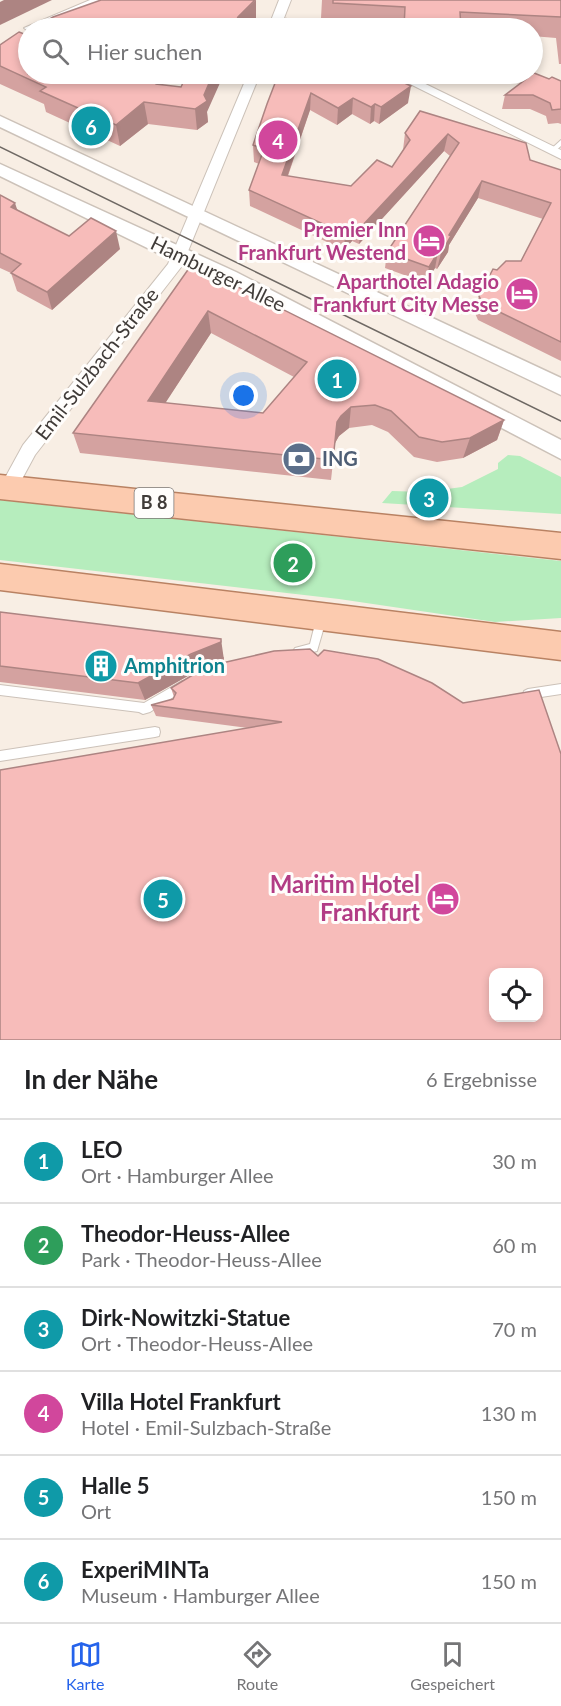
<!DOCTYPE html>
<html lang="de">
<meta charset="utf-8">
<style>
:root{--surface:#fff;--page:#f6f6f6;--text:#202124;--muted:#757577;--line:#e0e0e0;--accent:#2563eb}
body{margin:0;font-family:Lato,sans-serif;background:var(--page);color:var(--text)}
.controls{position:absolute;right:18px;bottom:18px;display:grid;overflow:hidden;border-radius:12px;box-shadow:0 3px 9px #0003}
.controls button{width:54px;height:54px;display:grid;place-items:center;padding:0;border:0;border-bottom:2px solid var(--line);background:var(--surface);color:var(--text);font:30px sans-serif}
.you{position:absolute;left:244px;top:396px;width:21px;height:21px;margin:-15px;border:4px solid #fff;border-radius:50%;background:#1a73e8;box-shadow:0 0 0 9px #1a73e833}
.badge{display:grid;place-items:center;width:39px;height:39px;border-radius:50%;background:var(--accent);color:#fff;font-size:20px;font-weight:700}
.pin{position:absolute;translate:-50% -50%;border:3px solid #fff;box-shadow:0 2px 6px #0006}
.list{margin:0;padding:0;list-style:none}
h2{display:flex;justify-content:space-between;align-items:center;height:78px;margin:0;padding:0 24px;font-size:26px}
h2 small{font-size:20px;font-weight:400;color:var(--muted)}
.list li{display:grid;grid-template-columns:39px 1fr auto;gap:18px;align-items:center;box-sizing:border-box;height:84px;padding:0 24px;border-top:2px solid var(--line)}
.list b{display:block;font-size:22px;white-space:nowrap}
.list p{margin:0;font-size:20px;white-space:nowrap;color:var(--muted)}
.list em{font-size:20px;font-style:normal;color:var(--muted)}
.icon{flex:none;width:33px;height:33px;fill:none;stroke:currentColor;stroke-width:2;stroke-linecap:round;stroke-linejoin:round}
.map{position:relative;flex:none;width:561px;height:1040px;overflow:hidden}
.search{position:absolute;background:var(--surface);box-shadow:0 3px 9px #0003;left:18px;right:18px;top:18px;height:66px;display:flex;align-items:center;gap:15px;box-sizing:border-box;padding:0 21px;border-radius:33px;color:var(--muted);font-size:22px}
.sheet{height:582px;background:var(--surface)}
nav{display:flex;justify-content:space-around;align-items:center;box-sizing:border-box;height:84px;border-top:2px solid var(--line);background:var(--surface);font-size:16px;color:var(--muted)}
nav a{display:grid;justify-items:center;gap:3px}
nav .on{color:var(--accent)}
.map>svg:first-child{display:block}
.green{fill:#b6edbd}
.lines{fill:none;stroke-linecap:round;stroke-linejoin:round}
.service-casing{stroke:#ccc2b9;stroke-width:2}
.minor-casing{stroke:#ccc2b9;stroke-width:2}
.tertiary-casing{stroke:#ccc2b9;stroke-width:3}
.primary-casing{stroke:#b98263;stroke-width:3}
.service{fill:#fff;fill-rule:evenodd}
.minor{fill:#fff;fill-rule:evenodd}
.tertiary{fill:#fff;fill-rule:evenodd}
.primary{fill:#fccbaf;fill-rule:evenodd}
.tram{stroke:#6e6863;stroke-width:1.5}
.wall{fill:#d4a2a0;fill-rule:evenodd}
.shaded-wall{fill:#ad8482}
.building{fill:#f7bcba;stroke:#ad8482;stroke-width:1.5;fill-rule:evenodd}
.labels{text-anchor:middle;stroke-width:6;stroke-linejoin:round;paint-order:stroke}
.shield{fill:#fffdfb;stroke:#797572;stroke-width:1.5}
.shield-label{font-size:18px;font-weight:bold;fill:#403b38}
.hotel-label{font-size:20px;font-weight:bold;fill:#b23c85;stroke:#fffdfb;text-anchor:end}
.street-label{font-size:20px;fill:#403b38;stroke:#fffdfb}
.service-label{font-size:20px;font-weight:bold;fill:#4e5e75;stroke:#fffdfb;text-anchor:start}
.culture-label{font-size:20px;font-weight:bold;fill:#0d838f;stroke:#fffdfb;text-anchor:start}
.near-hotel-label{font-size:24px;font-weight:bold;fill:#b23c85;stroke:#fffdfb;text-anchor:end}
</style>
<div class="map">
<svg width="561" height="1040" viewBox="0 0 561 1040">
<rect width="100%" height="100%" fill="#f8eee4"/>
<g class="green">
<polygon points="508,455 520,456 561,477 561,514 382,503 392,491 425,492 462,487 498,469 498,463"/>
<polygon points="0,500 561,561 561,618 495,622 339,599 0,560"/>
</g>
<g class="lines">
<defs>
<g id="service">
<polygon points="561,140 561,146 554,152 550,152 550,150"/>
<polygon points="321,616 324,617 326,620 317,651 298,656 295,654 293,651 295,648 310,644 316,620 318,617"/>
<polygon points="182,681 186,683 187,686 186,689 150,712 143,714 139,712 0,695 0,685 144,703"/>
<polygon points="561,684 561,694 528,699 524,697 523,694 524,691 528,689"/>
<polygon points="155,727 159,728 160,732 159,736 155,737 0,761 0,751"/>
</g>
<g id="minor">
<polygon points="90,0 106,0 39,28 28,28 28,31 24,28"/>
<polygon points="279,0 291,0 284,18 309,26 311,28 294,28 281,25 280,28 268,28"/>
<polygon points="248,74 260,74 182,266 35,455 15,492 9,494 3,492 0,487 23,445 168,264"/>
<polygon points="390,74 405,74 561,150 561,159"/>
</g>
<g id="tertiary">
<polygon points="0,116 561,378 561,395 0,127"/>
<polygon points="0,164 236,272 561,440 561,459 222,282 174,261 0,176"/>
</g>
<g id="primary">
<polygon points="0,475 561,533 561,559 0,499"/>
<polygon points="0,564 561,632 561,660 0,590"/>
</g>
</defs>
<use href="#service" class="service-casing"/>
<use href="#minor" class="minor-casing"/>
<use href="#tertiary" class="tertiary-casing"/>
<use href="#primary" class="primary-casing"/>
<use href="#service" class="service"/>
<use href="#minor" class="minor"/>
<use href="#tertiary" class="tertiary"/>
<use href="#primary" class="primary"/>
<polyline class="tram" points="0,147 561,421"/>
</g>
<g class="wall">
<polygon points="256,0 256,21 249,28 34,28"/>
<polygon points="322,0 561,0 561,64 559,64 556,38 532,36 532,28 402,28 403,27 332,23 332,19 321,18"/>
<polygon points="0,45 156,84 207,112 208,122 197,130 148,124 120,146 46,112 44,104 0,84"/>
<polygon points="277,78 408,103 379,124 374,121 370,124 352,114 337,125 310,110 288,176 351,186 392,167 403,150 405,133 420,111 530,160 561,170 561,361 478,320 474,311 479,296 497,270 521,261 543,219 478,198 449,245 448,252 437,269 435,268 426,283 385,268 387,252 450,156 444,151 359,244 352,241 344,250 250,206 249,190 259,164 254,162 253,145"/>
<polygon points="549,79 561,81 561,124 558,123 548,124 546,116 530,109 502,109 505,95"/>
<polygon points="0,195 18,210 69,236 120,249 52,310 17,291 11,273 0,268"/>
<path d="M192,264L504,420L497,440L463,458L437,462L414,457L388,432L372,425L349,428L339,436L335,443L331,480L80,453L73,433ZM211,333L294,377L263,413L165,403Z"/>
<polygon points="0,612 224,657 224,660 195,672 145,700 0,682"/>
<polygon points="318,656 463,703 248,728 156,716 151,705 173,699 174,697 171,688"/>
</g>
<g class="shaded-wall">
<polygon points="4,0 52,0 0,25 0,2"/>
<polygon points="256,0 256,21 249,28 233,28 238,17"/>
<polygon points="156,25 156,28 132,28"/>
<polygon points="213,74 224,74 207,112 208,122 197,130 195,109 204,95"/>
<polygon points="411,86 408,103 379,124 381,107"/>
<polygon points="311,93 310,110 282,192 282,175"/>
<polygon points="353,98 352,114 337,125 338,108"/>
<polygon points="144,102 148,124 120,146 116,125"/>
<polygon points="375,104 374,121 370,124 371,107"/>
<polygon points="448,134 444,151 359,244 361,227"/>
<polygon points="482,181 478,198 449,245 448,252 437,269 441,253 449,235"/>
<polygon points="15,203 21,221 11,207"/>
<polygon points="354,224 352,241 344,250 345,234"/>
<polygon points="116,231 120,249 52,310 47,292"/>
<polygon points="438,252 435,268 426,283 429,267"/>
<polygon points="208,311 211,333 153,422 148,401"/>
<polygon points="351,407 349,428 339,436 335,443 331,480 337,422 341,416"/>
<polygon points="504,420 497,440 463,458 470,438"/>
<polygon points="221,639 224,660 195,672 145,700 138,683"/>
</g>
<g class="building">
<polygon points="101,0 255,0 238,17 233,28 194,28 156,25 132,28 34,28 53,17"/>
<polygon points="333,0 561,0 561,17 460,12 461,28 404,28 405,7 333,3"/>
<polygon points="19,32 24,34 28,32 28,74 151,74 156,84 181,87 187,74 213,74 204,95 207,101 195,109 144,102 116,125 40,91 46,87 0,66 0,45"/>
<polygon points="534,73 549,79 552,77 561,81 561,109 552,110 550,103 533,95 505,95"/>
<polygon points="281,74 385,74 411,86 381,107 375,104 371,107 353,98 338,108 311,93 282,175 351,186 377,160 392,167 410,140 405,133 420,111 526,143 530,160 561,170 561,342 483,304 479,296 493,269 497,270 506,261 521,261 551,203 482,181 449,235 451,236 441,253 438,252 429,267 387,252 459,143 448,134 361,227 354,224 345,234 249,190 264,149 253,145 267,104 277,78 280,78"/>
<polygon points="0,195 15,203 11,207 69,236 91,218 116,231 47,292 11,273 21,264 0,253"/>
<path d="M192,264L504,420L470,438L442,442L419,437L391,411L375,405L351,407L341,416L337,422L333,460L73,433ZM208,311L307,362L263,413L148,401Z"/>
<polygon points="0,612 221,639 221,642 191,654 138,683 0,666"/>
<path d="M310,649L318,656L324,650L378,659L432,683L463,703L539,690L561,754V1040H0V770L282,722L151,705L173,699L176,693L171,688L201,670L222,663L274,651ZM494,972H538V1017H494Z"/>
</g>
<defs>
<symbol id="hotel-disc" viewBox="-11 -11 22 22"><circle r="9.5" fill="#d1479c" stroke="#fffdfb"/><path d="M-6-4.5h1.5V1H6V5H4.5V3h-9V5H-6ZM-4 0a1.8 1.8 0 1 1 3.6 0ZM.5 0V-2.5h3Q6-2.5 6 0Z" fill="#fff"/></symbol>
<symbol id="bank-disc" viewBox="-11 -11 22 22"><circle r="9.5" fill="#5c6f8a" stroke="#fffdfb"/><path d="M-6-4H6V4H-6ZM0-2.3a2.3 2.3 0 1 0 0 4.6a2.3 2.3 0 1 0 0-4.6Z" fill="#fff"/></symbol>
<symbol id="building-disc" viewBox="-11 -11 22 22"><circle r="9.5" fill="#0f9aa8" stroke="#fffdfb"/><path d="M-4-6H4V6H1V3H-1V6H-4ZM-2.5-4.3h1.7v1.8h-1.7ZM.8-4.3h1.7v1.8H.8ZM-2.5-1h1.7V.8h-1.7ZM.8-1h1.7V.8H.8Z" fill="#fff"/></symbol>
</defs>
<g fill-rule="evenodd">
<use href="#hotel-disc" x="410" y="222" width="38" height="38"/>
<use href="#hotel-disc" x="503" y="275" width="38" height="38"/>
<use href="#bank-disc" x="280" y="440" width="38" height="38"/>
<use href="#building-disc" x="82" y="647" width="38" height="38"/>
<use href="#hotel-disc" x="424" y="880" width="38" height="38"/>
</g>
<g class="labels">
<rect class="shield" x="134.5" y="488" width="39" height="30" rx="4.5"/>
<g class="shield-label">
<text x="154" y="509">B 8</text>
</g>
<g class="hotel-label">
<text x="406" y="237">Premier Inn<tspan x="406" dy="23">Frankfurt Westend</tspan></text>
<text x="499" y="289">Aparthotel Adagio<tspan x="499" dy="23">Frankfurt City Messe</tspan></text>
</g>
<g class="street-label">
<text transform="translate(218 274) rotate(26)" y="7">Hamburger Allee</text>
<text transform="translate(97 364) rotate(-52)" y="7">Emil-Sulzbach-Straße</text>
</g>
<g class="service-label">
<text x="322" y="466">ING</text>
</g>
<g class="culture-label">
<text x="124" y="673">Amphitrion</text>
</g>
<g class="near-hotel-label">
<text x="420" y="893">Maritim Hotel<tspan x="420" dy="28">Frankfurt</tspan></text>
</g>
</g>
</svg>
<div class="controls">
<button><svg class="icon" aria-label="locate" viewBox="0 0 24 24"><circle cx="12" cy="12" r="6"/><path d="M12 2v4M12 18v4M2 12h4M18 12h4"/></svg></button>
</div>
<div class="you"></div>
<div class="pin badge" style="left:337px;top:379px;background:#0f9aa8">1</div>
<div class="pin badge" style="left:293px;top:563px;background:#2e9e5b">2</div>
<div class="pin badge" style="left:429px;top:498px;background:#0f9aa8">3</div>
<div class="pin badge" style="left:278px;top:140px;background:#d1479c">4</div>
<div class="pin badge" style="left:163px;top:899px;background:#0f9aa8">5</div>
<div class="pin badge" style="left:91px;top:126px;background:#0f9aa8">6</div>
<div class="search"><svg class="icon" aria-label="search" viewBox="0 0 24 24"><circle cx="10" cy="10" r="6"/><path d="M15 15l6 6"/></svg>Hier suchen</div>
</div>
<section class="sheet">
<h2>In der Nähe<small>6 Ergebnisse</small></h2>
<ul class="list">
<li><span class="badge" style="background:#0f9aa8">1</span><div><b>LEO</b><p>Ort · Hamburger Allee</p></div><em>30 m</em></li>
<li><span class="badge" style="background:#2e9e5b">2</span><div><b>Theodor-Heuss-Allee</b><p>Park · Theodor-Heuss-Allee</p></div><em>60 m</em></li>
<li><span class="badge" style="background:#0f9aa8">3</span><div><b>Dirk-Nowitzki-Statue</b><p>Ort · Theodor-Heuss-Allee</p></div><em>70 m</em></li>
<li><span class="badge" style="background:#d1479c">4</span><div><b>Villa Hotel Frankfurt</b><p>Hotel · Emil-Sulzbach-Straße</p></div><em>130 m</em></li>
<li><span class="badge" style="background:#0f9aa8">5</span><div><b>Halle 5</b><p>Ort</p></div><em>150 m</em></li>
<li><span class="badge" style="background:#0f9aa8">6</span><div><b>ExperiMINTa</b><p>Museum · Hamburger Allee</p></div><em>150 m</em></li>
</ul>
</section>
<nav>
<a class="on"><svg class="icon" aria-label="map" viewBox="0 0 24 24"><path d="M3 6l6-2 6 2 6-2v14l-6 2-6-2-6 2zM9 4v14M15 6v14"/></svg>Karte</a>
<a><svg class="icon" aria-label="directions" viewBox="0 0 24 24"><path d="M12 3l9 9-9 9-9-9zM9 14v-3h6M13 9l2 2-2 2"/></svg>Route</a>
<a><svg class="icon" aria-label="saved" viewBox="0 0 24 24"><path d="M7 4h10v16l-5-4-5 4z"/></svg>Gespeichert</a>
</nav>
